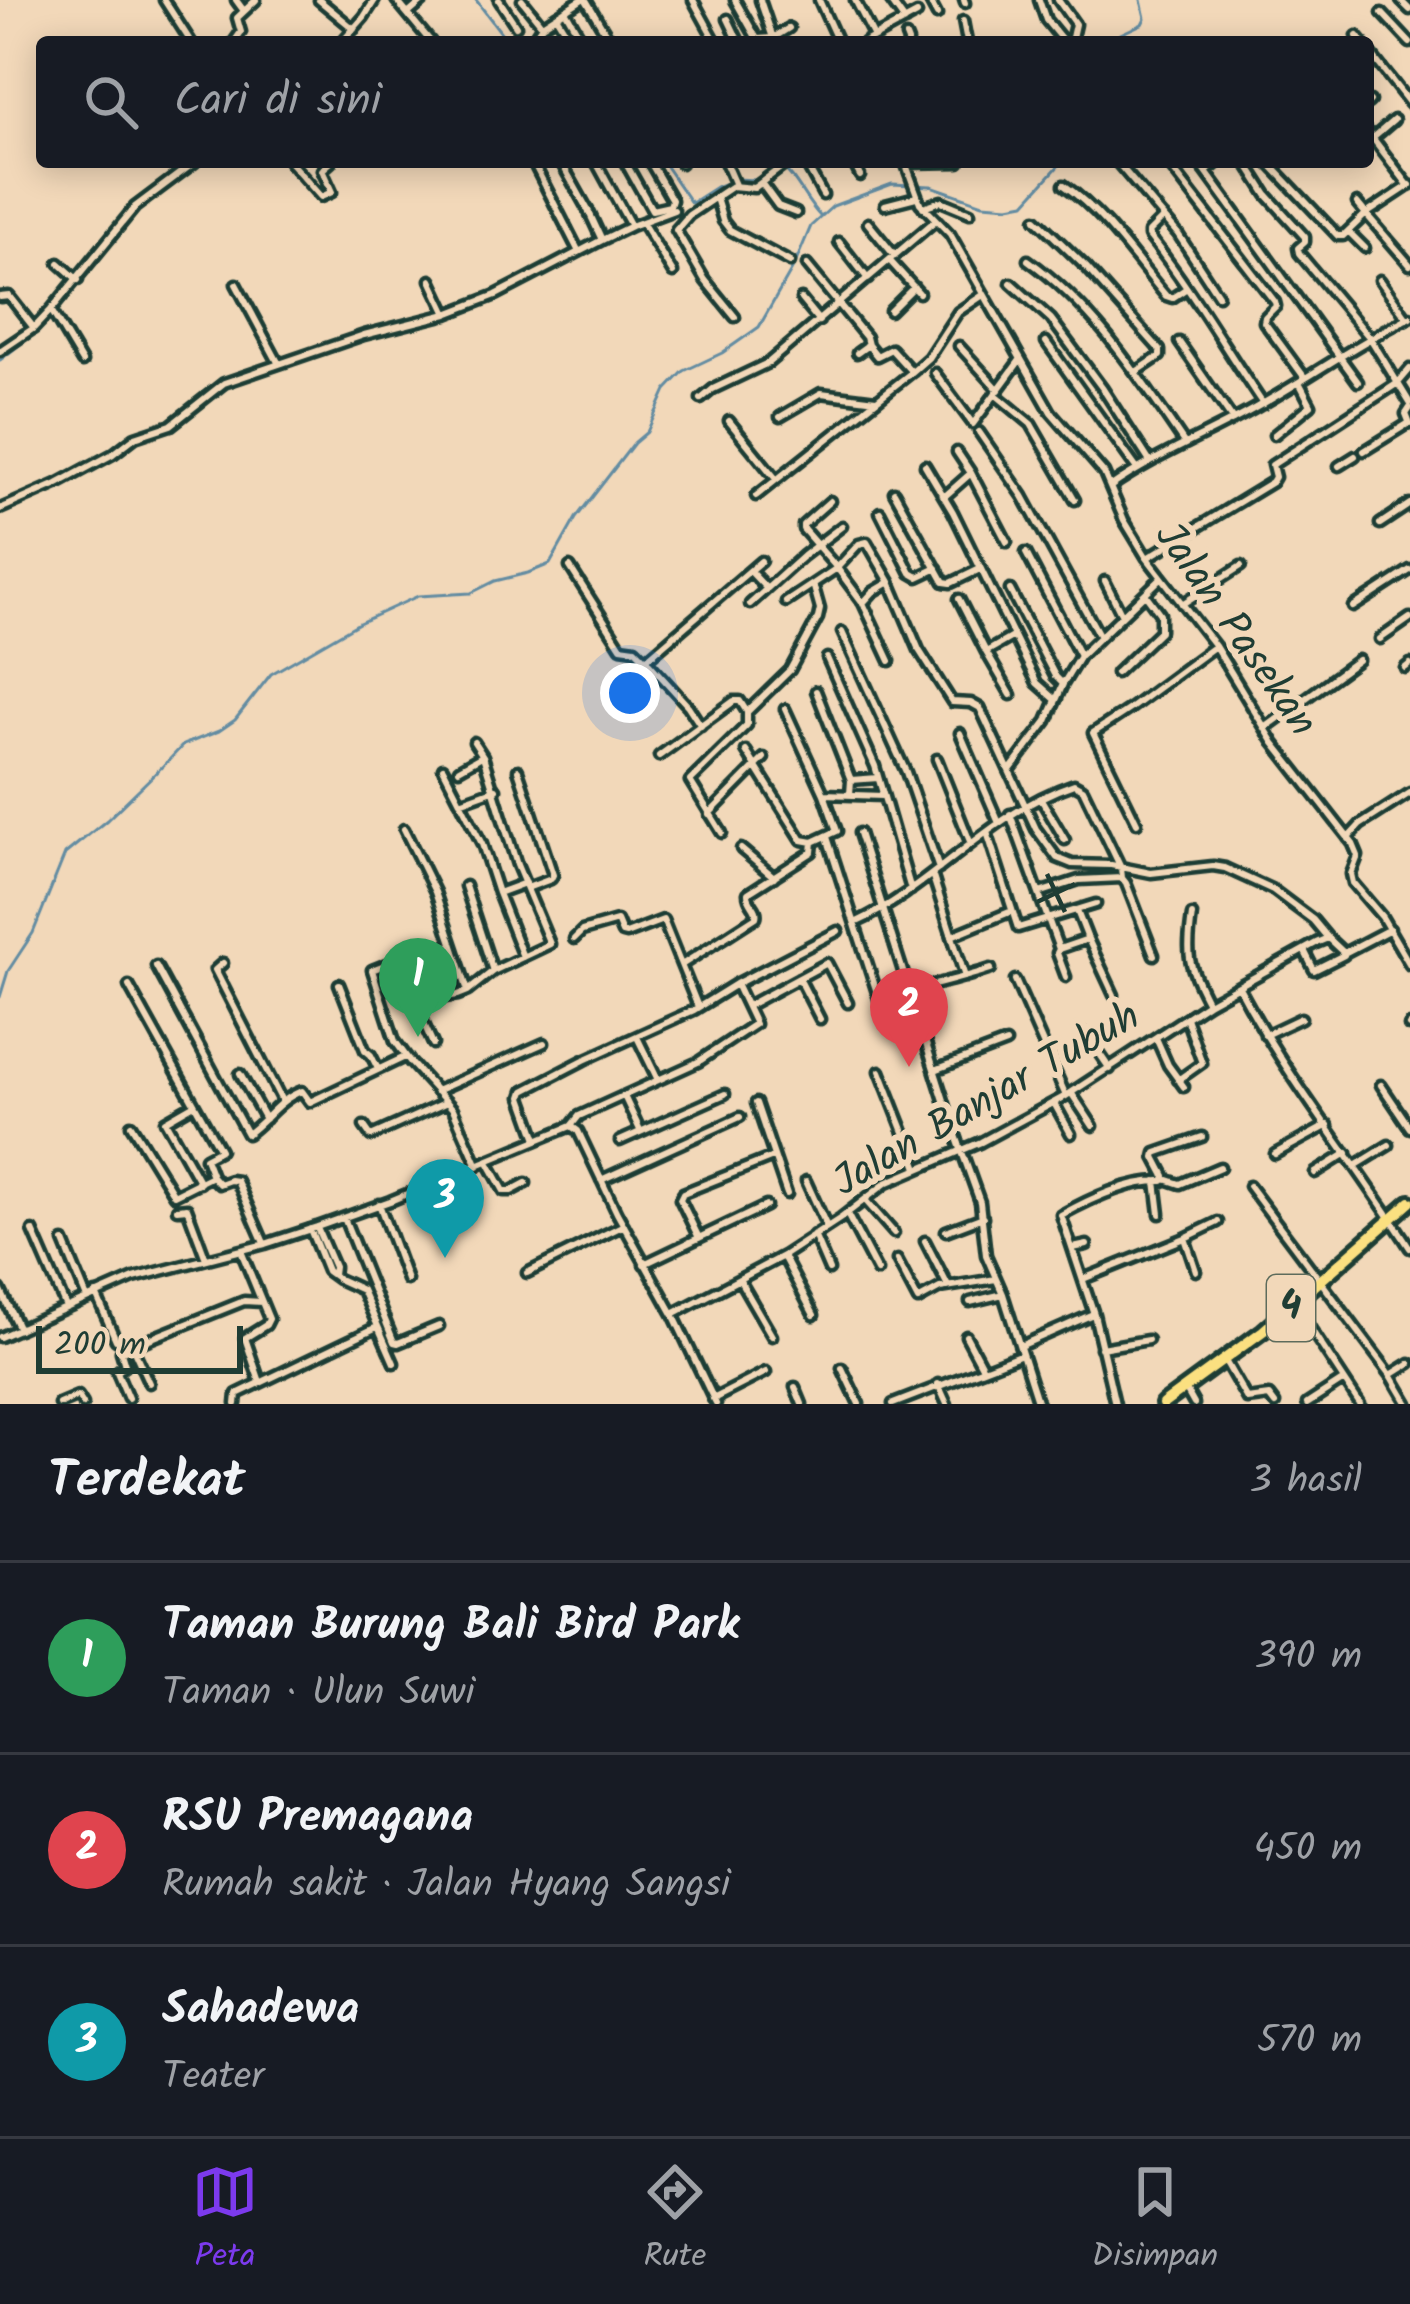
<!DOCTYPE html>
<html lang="id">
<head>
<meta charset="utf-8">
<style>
  :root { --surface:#171b24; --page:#20242c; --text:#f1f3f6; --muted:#9ea1a6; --line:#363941; --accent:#7c3aed }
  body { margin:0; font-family:Kalam,sans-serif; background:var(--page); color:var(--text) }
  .scale { position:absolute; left:36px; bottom:30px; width:207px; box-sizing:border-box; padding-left:12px; border:6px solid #1f3d34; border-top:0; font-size:33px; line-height:42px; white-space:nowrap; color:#1f3d34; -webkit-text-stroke:9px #f2d8b9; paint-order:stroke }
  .you { position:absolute; left:630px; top:693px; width:42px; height:42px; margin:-30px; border:9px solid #fff; border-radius:50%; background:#1a73e8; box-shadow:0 0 0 18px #1a73e833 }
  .badge { display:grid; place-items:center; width:78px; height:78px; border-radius:50%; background:var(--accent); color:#fff; font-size:39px; font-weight:700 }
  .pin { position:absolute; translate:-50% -99px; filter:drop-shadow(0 3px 6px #0008) }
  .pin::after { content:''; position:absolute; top:63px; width:42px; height:36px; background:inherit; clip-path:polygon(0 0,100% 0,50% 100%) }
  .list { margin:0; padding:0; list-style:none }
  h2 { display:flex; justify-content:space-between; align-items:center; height:156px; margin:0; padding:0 48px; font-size:51px }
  h2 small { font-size:39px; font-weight:400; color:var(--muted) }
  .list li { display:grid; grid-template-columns:78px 1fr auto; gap:36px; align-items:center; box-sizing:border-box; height:192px; padding:0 48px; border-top:3px solid var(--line) }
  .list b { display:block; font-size:45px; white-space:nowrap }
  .list p { margin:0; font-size:39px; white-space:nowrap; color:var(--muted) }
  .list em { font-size:39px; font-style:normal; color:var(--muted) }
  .icon { flex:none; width:66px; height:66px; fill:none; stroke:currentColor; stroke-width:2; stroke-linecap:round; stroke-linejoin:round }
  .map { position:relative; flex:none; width:1410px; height:1404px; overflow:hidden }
  .search { position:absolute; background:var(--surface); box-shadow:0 6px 30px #0003; left:36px; right:36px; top:36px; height:132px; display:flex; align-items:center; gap:30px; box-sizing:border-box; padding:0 42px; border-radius:12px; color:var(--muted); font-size:45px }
  .sheet { height:732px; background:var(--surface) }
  nav { display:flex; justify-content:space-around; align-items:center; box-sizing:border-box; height:168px; border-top:3px solid var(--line); background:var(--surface); font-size:33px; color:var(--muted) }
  nav a { display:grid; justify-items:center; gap:6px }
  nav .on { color:var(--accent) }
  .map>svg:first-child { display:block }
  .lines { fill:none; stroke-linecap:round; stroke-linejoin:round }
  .stream { stroke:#638ca2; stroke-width:3 }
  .minor-casing { stroke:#1f3d34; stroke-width:15 }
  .highway-casing { stroke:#1f3d34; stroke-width:20 }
  .minor { stroke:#f2d8b9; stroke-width:6 }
  .highway { stroke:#fbe080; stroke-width:10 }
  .ticks { fill:none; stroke:#1f3d34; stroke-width:4.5 }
  .labels { text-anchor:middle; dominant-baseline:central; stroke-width:12; stroke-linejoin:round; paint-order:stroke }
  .shield { fill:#f2d8b9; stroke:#5e6c5c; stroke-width:3 }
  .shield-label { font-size:39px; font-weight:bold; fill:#1f3d34 }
  .street-label { font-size:42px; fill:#1f3d34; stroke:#f2d8b9 }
</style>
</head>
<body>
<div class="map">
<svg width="1410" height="1404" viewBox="0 0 1410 1404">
  <rect width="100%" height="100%" fill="#f2d8b9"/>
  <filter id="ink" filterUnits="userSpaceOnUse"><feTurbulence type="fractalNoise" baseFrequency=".00833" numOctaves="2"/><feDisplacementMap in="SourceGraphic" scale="24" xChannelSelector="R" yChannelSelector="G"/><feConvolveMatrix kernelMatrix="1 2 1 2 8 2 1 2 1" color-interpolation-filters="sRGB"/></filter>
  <g filter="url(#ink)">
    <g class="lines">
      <path class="stream" d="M476 0 508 42
        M354 23 370 0
        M1103 42 1142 24 1145 18 1141 0
        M663 162 691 203 716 187 737 179 755 180 778 163C797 178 804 199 820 216
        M176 179 202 162
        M0 360 40 329 142 207 164 189
        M0 997 8 971 33 933 65 854 107 820 170 759 183 745 219 731 235 720 271 674 359 623 418 596 471 593 495 581 528 573 550 564 576 518 634 443 647 432 666 390 684 371 722 353 759 327 795 264 811 226 833 206 892 184 931 186 983 204 1009 206 1025 203 1062 162"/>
      <g class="minor-casing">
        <path id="minor" d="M164 0 191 42
          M236 0 244 11
          M319 0 354 29
          M396 0 431 42
          M499 0 516 26
          M522 0 542 25
          M586 0 611 42
          M693 0 716 42
          M735 0 757 39 773 38 775 42
          M760 0 773 38 789 28
          M819 0 838 42
          M855 0 874 37
          M890 0 905 21
          M929 0 937 15
          M964 0 965 3
          M1039 0 1046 20 1064 42
          M1058 0 1075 24 1071 42
          M1401 1 1410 10
          M565 10 583 42
          M409 13 424 0
          M1382 13 1410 43
          M556 16 572 42
          M728 19 739 42
          M963 21 967 42
          M1357 36 1362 42
          M906 37 908 42
          M234 42 241 32 237 18 256 0
          M342 42 364 17 375 0
          M531 42 542 25 581 0
          M865 42 917 14
          M1368 50 1410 104
          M1368 103 1370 101
          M1368 132 1409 186
          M1373 138 1394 120
          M290 162 321 197 332 192 322 170 331 162
          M533 162 579 252
          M561 162 589 212 602 240 631 226
          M596 162 631 226 674 210
          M625 162 652 210 670 206 672 200 650 162
          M681 162V163
          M725 162 735 185
          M805 162 823 195
          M853 162 860 176
          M905 162 920 203 950 234 1051 412 1104 473 1124 520 1147 558 1215 646 1274 743 1353 844 1358 856 1351 874 1353 883 1382 917 1410 965
          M1117 162 1178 234 1218 295
          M1167 162 1275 302 1276 306 1265 317 1264 322 1305 378
          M1198 162 1206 172
          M1218 162 1206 172 1358 382
          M1246 162 1267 195 1305 237V242L1298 248 1299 253 1370 338 1410 403
          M1268 162 1338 236H1343L1366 214 1410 265
          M906 163 959 162
          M762 184 778 206 796 213
          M1064 185C1105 214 1134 258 1166 296L1172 298 1187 288
          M716 198 723 221 730 230 790 262
          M1357 203 1366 214 1410 185
          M885 205 916 197
          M923 207 941 201 970 213
          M1164 217 1149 232V236C1191 289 1225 348 1263 404
          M1036 219 1087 268 1160 350V356L1136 372
          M642 222 673 273
          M868 223 895 256
          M1348 231 1365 248
          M839 242 868 279
          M1028 260C1095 308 1139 377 1185 444
          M890 261 919 293
          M59 263 78 280
          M807 265 866 337 868 345
          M431 280 447 314
          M1380 280 1407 318
          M1011 283 1051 319 1103 389 1150 462
          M236 284 279 364
          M0 297 9 296 34 328
          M801 299 819 321
          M51 310 82 362
          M890 311 914 287
          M735 317 705 280 676 230 689 215 732 186 754 188 788 162
          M1046 342 1137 469
          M1179 342 1233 420
          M959 346 999 390
          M0 351 34 328 51 310 135 207 195 162
          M857 353 868 345 877 356 891 349 912 372
          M935 373 973 424 1020 360
          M995 394 1031 424 1075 500
          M701 399 713 389 768 363 936 220
          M1410 408 1406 414 1410 424
          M780 417 821 393 876 400
          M729 421 776 479
          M979 432 1023 496 1099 635
          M1274 435 1311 405 1299 382
          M1364 451 1409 423
          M957 452 971 473
          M925 465 953 512 1037 683 1055 699
          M1339 466 1355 456
          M1110 487C1156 455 1208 435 1257 407 1309 378 1357 343 1410 317
          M894 492 944 582 951 583 980 569
          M756 496 912 372 928 358 958 312 983 295
          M945 496 971 473 1007 542
          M830 501 803 525V529L837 568 859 544 867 542 890 582
          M0 509 57 484 113 454 135 437 171 425 224 383 364 335 447 314 496 295 602 240
          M880 512 911 573 918 577 937 568
          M1380 524 1410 504
          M1026 553 1080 656
          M1147 558 1272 482 1275 477 1272 465 1398 383 1410 369
          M570 567 621 647 635 649 646 660
          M750 571 766 588
          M1105 581 1122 615
          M1010 590 1055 676 1063 684
          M959 599 986 652
          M786 602 837 568 863 603 873 592 890 582 919 650 952 702 971 703 980 708 1036 829 1057 858 1072 864 1111 865 1151 873 1213 866 1225 868 1273 890 1313 920 1328 938
          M863 603 890 661
          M750 604 803 556 842 526
          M1182 604 1241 566
          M1353 607 1410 570
          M842 632 906 772 939 869
          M1380 639 1410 618
          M827 658 875 766 911 890
          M1405 668 1410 664
          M1116 673 1160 631V614L1146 595
          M816 691 851 780 850 794
          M1011 695 986 652 1012 637
          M748 711 790 670 818 618 820 609 813 584
          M701 726 688 706 646 660 761 561
          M1265 728 1358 660
          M960 733 999 823
          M746 751 802 840 813 842
          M659 756 734 701H740L747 712V725L690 781 722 833
          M937 759 971 844
          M443 768 482 844 498 893 525 883
          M459 769 482 756
          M518 770 553 875 551 879 527 888
          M1010 770 1047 721 1063 684 1080 656 1161 578
          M851 780 878 778
          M824 794 883 796
          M1041 799 1065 840
          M460 802 496 789
          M709 814 764 758
          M1010 814 1059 949 1088 939 1114 995
          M1137 823 1093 733 1131 708 1215 646
          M404 829 435 892 468 991
          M987 832 1018 928 1096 904
          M859 833 948 1113 980 1202 986 1255 1003 1294 1038 1404
          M827 837 880 1002C916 988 954 981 991 969
          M1348 838 1360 825 1410 793
          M741 849 774 877
          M932 874 965 977
          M465 886 493 971
          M498 893 523 957
          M1039 893 1079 880 1122 878
          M1077 911 1088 939
          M1192 915C1186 957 1188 964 1208 1003
          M855 923C935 886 988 813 1074 784L1083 789 1121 868 1122 878 1126 883 1154 955
          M954 935 1012 911
          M574 939 582 931 617 921 622 933 626 934 663 920 698 1007
          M1059 949 1057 953 1066 977
          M1304 950 1314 970 1344 955
          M223 963 215 970 282 1101
          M683 964 756 917C759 908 747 903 748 893L812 852 813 842 837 831 824 794 785 709
          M156 966 247 1134C266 1121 279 1099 302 1091L310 1102 405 1057
          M799 978 820 1019
          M1015 980 1066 1096
          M339 984 365 1050 371 1055 378 1069
          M129 986 220 1150 205 1158 212 1176
          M1239 987C1287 1079 1354 1160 1410 1248
          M432 999 415 953 372 970 395 1041 411 1063 453 1109 478 1166
          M749 1005 827 963 848 1003
          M1409 1026 1410 1025
          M1086 1034 1110 1069
          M1265 1035 1301 1018
          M637 1037 658 1080
          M1156 1038 1168 1065 1184 1087
          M433 1044 416 1006 432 999 458 995 468 991 493 971 550 944 517 865 483 756 474 742
          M935 1070 1006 1043
          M880 1071 918 1168
          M240 1074 265 1119
          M1178 1080 1202 1063 1186 1018
          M1381 1085 1410 1128
          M436 1091 544 1043
          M1072 1094 1093 1126
          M624 1096 640 1130
          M756 1103 787 1194
          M1054 1103 1071 1134
          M191 1106 165 1121 200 1183
          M131 1125 174 1195 212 1176
          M364 1126 371 1136 447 1102
          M571 1126 579 1116 698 1062 755 1024 736 984
          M537 1139 522 1097 524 1091 584 1060 694 1010 736 984 838 931
          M620 1141 725 1094
          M1275 1154 1328 1125
          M488 1162 504 1191H511L526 1183
          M1355 1166 1389 1145
          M1315 1173 1347 1153
          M212 1176 219 1184 230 1180 237 1181 264 1243
          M1165 1179 1180 1184 1220 1167
          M601 1180 740 1117
          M806 1181 827 1227
          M1156 1181 1160 1214
          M1249 1186 1391 1375 1408 1404
          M865 1200 894 1233
          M379 1204 407 1280
          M177 1209 187 1208 206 1259
          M847 1214 877 1271
          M344 1218 394 1342 398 1343 439 1326
          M317 1228 334 1267 333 1275
          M310 1229 327 1271 338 1279 362 1290 394 1363
          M33 1231 66 1307
          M946 1231 983 1217
          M814 1235 829 1270
          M699 1238 680 1199 683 1193 773 1157
          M1185 1238 1196 1271
          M925 1241 948 1286
          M64 1242 87 1298
          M1073 1248 1087 1245
          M241 1251 269 1319 266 1325 245 1338 260 1382
          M783 1256 814 1315
          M897 1260 918 1300 940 1288 996 1279
          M644 1264 766 1206
          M527 1273 624 1225
          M739 1279 772 1336
          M1083 1279 1185 1238 1218 1222
          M0 1289 19 1329
          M96 1294 116 1340
          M970 1302 1003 1294
          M1295 1305 1360 1404
          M673 1314 783 1256 841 1218 886 1183 981 1142 1066 1096 1208 1003 1316 943 1328 938 1344 953 1390 929
          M966 1336 983 1368
          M0 1337 134 1278 265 1244 317 1227 390 1201 571 1126 578 1131 617 1213 673 1314 716 1404
          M1020 1346 1093 1314
          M1101 1348 1148 1340
          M1224 1359 1247 1399 1269 1396 1275 1404
          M842 1368 859 1404
          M1391 1375 1410 1363
          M149 1383 132 1346 244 1301 262 1302
          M938 1384 947 1404
          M795 1387 802 1404
          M1185 1388 1194 1404
          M128 1398 117 1372 125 1365 121 1352 132 1346
          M713 1399 766 1372
          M59 1404 78 1396 83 1404
          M236 1404 237 1394 377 1327
          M893 1404 1022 1354
          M1115 1404 1094 1314 1061 1215C1090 1199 1129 1180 1163 1181L1165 1176 1155 1157 1156 1153 1202 1137
          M1307 1404 1344 1380"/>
      </g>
      <g class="highway-casing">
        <path id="highway" d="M1163 1404 1263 1331 1410 1202"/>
      </g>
      <use href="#minor" class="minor"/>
      <use href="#highway" class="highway"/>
    </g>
  </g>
  <path class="ticks" d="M1047 874 1065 912M1037 902 1075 884"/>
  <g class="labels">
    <rect class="shield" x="1267" y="1275" width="48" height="66" rx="9"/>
    <g class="shield-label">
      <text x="1291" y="1308">4</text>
    </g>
    <g class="street-label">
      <text transform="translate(1235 630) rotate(55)">Jalan Pasekan</text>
      <text transform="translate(987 1100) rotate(-30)">Jalan Banjar Tubuh</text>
    </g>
  </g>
</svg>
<div class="scale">200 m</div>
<div class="you"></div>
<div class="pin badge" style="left:418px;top:1037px;background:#2e9e5b">1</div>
<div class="pin badge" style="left:909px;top:1067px;background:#e0444e">2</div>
<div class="pin badge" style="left:445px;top:1258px;background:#0f9aa8">3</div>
<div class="search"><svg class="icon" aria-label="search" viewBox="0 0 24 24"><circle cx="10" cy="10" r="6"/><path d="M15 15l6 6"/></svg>Cari di sini</div>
</div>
<section class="sheet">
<h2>Terdekat<small>3 hasil</small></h2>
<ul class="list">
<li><span class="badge" style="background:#2e9e5b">1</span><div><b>Taman Burung Bali Bird Park</b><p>Taman · Ulun Suwi</p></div><em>390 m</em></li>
<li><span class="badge" style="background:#e0444e">2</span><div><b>RSU Premagana</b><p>Rumah sakit · Jalan Hyang Sangsi</p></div><em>450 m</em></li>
<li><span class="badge" style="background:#0f9aa8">3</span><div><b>Sahadewa</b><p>Teater</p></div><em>570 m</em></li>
</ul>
</section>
<nav>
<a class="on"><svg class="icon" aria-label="map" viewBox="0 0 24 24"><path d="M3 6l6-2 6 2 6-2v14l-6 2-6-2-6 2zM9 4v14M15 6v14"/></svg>Peta</a>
<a><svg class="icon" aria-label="directions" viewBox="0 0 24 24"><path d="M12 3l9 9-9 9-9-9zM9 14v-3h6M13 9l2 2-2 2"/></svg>Rute</a>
<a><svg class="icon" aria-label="saved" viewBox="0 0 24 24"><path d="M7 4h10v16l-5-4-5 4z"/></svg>Disimpan</a>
</nav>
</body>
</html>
